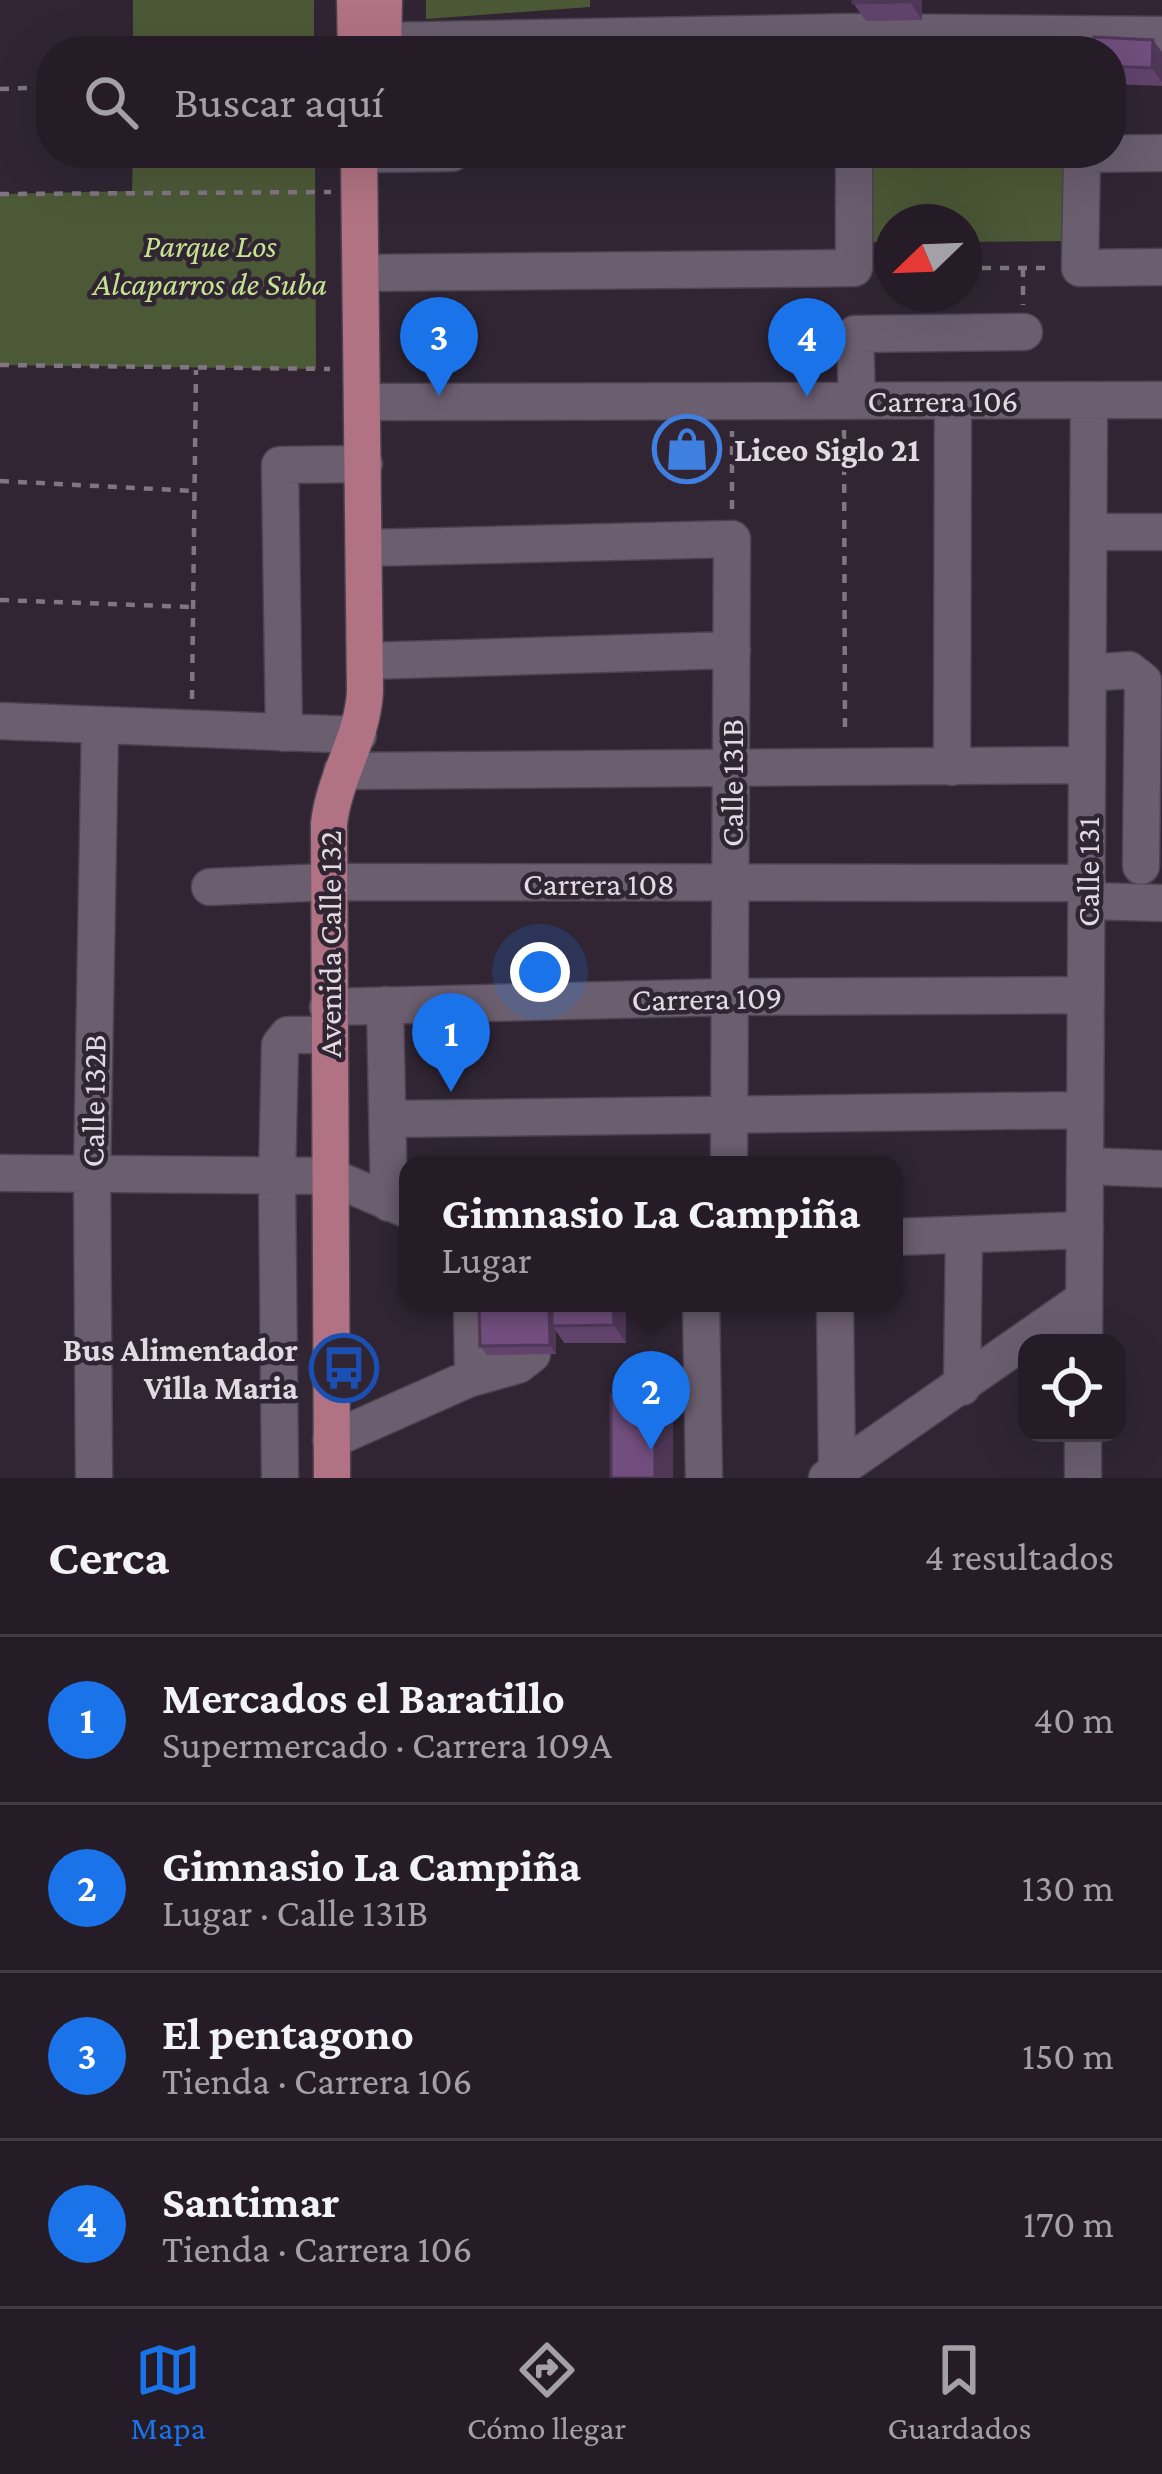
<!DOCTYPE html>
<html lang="es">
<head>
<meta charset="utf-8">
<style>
  :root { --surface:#251c27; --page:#2d252f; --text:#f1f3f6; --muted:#a3a1a7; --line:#423a44; --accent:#1a73e8 }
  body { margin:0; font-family:"Crimson Pro",serif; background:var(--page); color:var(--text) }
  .controls { position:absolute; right:36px; bottom:36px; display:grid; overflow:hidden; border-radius:24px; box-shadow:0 12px 48px #0002 }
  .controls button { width:108px; height:108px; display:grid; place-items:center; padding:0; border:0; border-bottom:3px solid var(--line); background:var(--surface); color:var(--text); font:60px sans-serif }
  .compass { position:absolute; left:874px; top:204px; width:108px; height:108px; border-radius:50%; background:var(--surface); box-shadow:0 12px 48px #0002; rotate:247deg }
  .you { position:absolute; left:540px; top:972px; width:42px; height:42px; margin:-30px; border:9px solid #fff; border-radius:50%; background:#1a73e8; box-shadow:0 0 0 18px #1a73e833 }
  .badge { display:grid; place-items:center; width:78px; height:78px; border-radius:50%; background:var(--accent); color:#fff; font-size:39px; font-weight:700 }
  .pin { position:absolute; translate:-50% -99px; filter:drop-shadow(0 3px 6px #0008) }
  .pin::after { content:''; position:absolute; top:63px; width:42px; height:36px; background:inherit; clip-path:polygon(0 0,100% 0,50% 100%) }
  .popup { position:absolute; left:399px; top:1156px; width:504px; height:156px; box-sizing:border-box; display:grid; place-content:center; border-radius:24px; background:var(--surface); filter:drop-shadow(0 3px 9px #0005); font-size:39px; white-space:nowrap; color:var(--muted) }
  .popup b { font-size:45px; color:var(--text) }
  .popup::after { content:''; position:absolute; left:50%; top:100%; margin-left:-24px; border:24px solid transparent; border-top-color:var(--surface) }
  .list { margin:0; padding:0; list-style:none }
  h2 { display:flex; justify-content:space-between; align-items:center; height:156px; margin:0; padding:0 48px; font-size:51px }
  h2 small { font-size:39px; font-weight:400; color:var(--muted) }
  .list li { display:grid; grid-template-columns:78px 1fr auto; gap:36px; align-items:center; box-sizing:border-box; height:168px; padding:0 48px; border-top:3px solid var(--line) }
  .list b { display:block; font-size:45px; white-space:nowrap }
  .list p { margin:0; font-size:39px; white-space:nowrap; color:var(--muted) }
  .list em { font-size:39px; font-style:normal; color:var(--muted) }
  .icon { flex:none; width:66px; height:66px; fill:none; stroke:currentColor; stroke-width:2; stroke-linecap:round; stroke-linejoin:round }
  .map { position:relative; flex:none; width:1162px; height:1478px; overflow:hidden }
  .search { position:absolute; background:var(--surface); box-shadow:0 12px 48px #0002; left:36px; right:36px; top:36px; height:132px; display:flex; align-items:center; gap:30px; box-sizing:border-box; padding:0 42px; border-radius:48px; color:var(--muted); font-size:45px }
  .sheet { height:828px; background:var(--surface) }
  nav { display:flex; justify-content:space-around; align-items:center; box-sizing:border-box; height:168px; border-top:3px solid var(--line); background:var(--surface); font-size:33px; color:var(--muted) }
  nav a { display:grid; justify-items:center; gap:6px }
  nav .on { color:var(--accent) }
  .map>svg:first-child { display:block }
  .green { fill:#4c5937 }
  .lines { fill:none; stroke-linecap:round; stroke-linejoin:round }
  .minor-casing { stroke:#4c4350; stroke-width:39 }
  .major-casing { stroke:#4c4350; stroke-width:39 }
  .path { stroke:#7f7682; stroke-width:4.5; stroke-dasharray:9 9; stroke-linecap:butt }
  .minor { stroke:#6b5e6f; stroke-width:36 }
  .major { stroke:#b17383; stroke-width:36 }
  .wall { fill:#61436c }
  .shaded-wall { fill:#4f3758 }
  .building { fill:#714e7d; stroke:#4f3758; stroke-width:3 }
  .labels { text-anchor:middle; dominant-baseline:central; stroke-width:9; stroke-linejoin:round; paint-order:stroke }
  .park-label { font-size:33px; font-style:italic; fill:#c5e48f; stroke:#312534 }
  .street-label { font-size:33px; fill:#e1dae3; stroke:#312534 }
  .poi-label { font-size:33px; font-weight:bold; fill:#e1dae3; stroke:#312534; text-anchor:start }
</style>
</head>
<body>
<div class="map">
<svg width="1162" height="1478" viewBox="0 0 1162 1478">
  <rect width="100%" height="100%" fill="#312534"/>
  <path class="green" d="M133 0H314V51H133Z
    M426 0H590V7L426 19Z
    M133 153H315L316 369 0 365V194L132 191Z
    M862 153H1072L1073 241 964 242V222H892V242H863Z"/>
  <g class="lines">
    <g class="minor-casing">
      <path id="minor" d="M384 41 853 32 1162 35
        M1082 153 1080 268 1162 267
        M374 154 452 153
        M1082 154 1162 153
        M363 273 854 268V153
        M857 400 855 334 1024 332
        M363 402 1162 400
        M1089 532H1162
        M364 548 732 539 729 1165
        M365 661 732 650
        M1088 673 1129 670 1143 681 1141 866
        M0 721 358 735
        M284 733 280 465 364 464
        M952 767 953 401
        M342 771 1087 765
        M210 887 328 882 1087 883
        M1087 901 1162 903
        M385 1005 389 1203
        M328 1007 730 997 1086 995
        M387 1119 1085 1110
        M1085 1166 1162 1169
        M0 1173 329 1176 408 1210
        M894 1237 1085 1230
        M701 1303 704 1478
        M835 1303 837 1471
        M1084 1343 1089 401
        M468 1379 518 1365 532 1354
        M962 1387 964 1236
        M331 1440 468 1379 473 1373 472 1303
        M94 1478 92 1175 100 725
        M280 1478 277 1177 280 1045 288 1035H328
        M827 1478 1084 1299
        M1083 1478V1433"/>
    </g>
    <g class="major-casing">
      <path id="major" d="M355 0 356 51
        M383 51 384 0
        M332 1478 329 824C334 777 363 738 365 691L359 153"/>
    </g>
    <path class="path" d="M0 89 51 87
      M0 194 331 192
      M964 268H1050
      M1023 268V305
      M0 365 330 369
      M844 430 845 736
      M0 481 194 491
      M732 509V431
      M0 600 192 607
      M192 699 196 370"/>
    <use href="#minor" class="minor"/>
    <use href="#major" class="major"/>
  </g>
  <path class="wall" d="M922 0V20L866 21 853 3Z
    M1111 51 1162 52V86L1111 84Z
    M479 1303H622L626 1308V1343H564L556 1331V1354L487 1355 480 1346Z"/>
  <path class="shaded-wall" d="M910 0H922V20L910 2Z
    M1153 40 1162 52V82L1152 68Z
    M549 1303H555L552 1326 556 1331V1354L550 1345Z
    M613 1303H622L626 1308V1343L614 1325Z
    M655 1395 673 1422V1478H655Z"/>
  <path class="building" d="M853 0H910V2L853 3Z
    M1094 37 1153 40 1152 68 1111 66V51H1094Z
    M479 1303H549L550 1345 480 1346Z
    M552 1303H613L614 1325 552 1326Z
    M611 1395H655V1478H611Z"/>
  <defs>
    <g id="shop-ring" transform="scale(3.45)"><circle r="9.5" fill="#312534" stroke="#3f7fe0" stroke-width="1.5"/><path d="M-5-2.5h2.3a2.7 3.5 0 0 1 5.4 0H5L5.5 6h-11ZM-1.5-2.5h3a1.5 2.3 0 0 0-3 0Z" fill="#3f7fe0"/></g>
    <g id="bus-ring" transform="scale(3.45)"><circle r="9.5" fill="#312534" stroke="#1a4fb4" stroke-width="1.5"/><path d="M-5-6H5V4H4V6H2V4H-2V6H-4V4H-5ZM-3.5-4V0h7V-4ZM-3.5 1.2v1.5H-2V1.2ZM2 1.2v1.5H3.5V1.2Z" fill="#1a4fb4"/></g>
  </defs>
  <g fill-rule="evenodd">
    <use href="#shop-ring" x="687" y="449"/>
    <use href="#bus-ring" x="344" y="1368"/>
  </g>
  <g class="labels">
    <g class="park-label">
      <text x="210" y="245">Parque Los<tspan x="210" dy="38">Alcaparros de Suba</tspan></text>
    </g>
    <g class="street-label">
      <text x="943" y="400">Carrera 106</text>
      <text transform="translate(731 783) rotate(-90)">Calle 131B</text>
      <text transform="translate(1087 872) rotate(-90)">Calle 131</text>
      <text x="599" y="883">Carrera 108</text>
      <text transform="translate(329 944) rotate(-90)">Avenida Calle 132</text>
      <text transform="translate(707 998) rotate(-1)">Carrera 109</text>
      <text transform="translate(93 1101) rotate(-89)">Calle 132B</text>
    </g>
    <g class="poi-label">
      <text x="734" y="449">Liceo Siglo 21</text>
      <text x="298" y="1349" text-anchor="end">Bus Alimentador<tspan x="298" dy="38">Villa Maria</tspan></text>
    </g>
  </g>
</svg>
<div class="controls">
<button><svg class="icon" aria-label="locate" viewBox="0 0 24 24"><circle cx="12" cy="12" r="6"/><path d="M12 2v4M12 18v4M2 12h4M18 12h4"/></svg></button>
</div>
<svg class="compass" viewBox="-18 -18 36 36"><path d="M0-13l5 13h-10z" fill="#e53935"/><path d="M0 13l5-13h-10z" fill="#a3a1a7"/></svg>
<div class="you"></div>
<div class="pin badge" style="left:451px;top:1092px">1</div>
<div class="pin badge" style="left:651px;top:1450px">2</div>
<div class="popup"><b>Gimnasio La Campiña</b>Lugar</div>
<div class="pin badge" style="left:439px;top:396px">3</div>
<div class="pin badge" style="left:807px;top:397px">4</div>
<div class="search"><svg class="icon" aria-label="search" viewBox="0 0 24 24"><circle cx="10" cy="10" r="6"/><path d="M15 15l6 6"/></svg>Buscar aquí</div>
</div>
<section class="sheet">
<h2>Cerca<small>4 resultados</small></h2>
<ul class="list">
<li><span class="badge">1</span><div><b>Mercados el Baratillo</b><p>Supermercado · Carrera 109A</p></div><em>40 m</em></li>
<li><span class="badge">2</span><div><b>Gimnasio La Campiña</b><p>Lugar · Calle 131B</p></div><em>130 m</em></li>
<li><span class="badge">3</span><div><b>El pentagono</b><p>Tienda · Carrera 106</p></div><em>150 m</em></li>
<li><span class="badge">4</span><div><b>Santimar</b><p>Tienda · Carrera 106</p></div><em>170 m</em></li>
</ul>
</section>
<nav>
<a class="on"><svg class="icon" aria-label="map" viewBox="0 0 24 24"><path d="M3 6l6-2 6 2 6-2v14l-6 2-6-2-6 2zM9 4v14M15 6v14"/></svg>Mapa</a>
<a><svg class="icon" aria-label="directions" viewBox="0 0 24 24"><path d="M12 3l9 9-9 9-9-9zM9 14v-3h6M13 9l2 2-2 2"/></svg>Cómo llegar</a>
<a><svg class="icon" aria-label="saved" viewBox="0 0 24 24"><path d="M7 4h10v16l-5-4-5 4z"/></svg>Guardados</a>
</nav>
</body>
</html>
